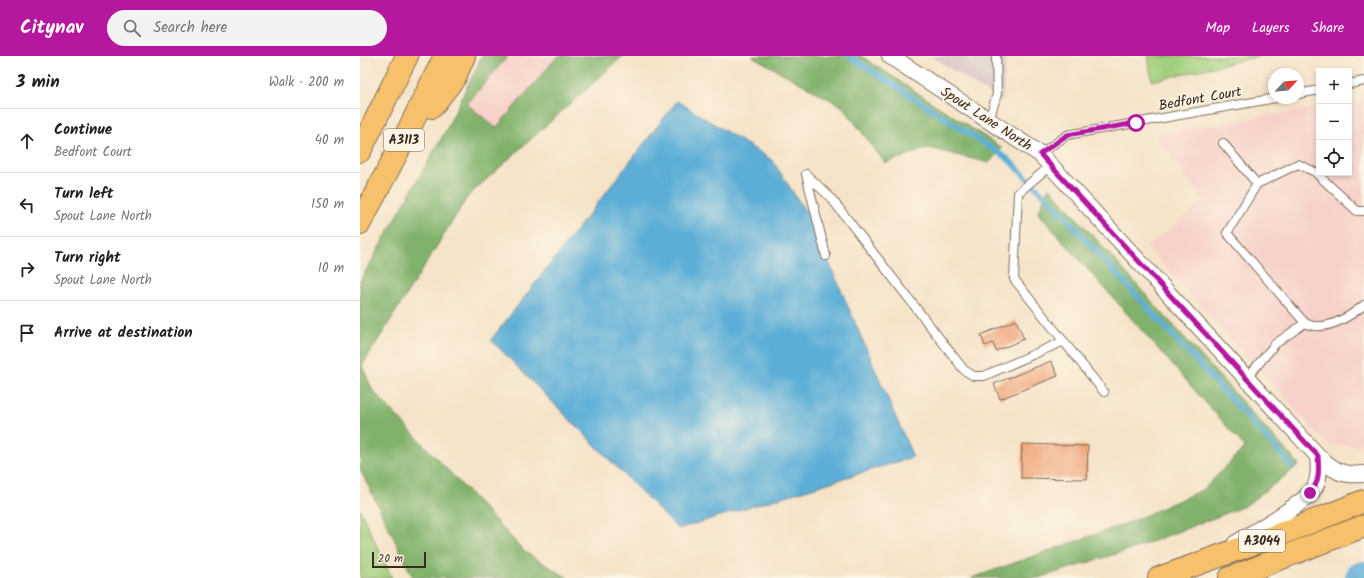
<!DOCTYPE html>
<html lang="en">
<head>
<meta charset="utf-8">
<style>
  :root { --surface:#fff; --page:#f2f2f2; --text:#202124; --muted:#757577; --line:#e0e0e0; --accent:#b5179e }
  body { margin:0; font-family:Kalam,sans-serif; background:var(--page); color:var(--text) }
  .controls { position:absolute; right:12px; top:12px; display:grid; overflow:hidden; border-radius:0px; box-shadow:0 2px 6px #0003 }
  .controls button { width:36px; height:36px; display:grid; place-items:center; padding:0; border:0; border-bottom:1px solid var(--line); background:var(--surface); color:var(--text); font:20px sans-serif }
  .compass { position:absolute; left:908px; top:12px; width:36px; height:36px; border-radius:50%; background:var(--surface); box-shadow:0 2px 6px #0003; rotate:64deg }
  .scale { position:absolute; left:12px; bottom:10px; width:54px; box-sizing:border-box; padding-left:4px; border:2px solid #3b2a1e; border-top:0; font-size:11px; line-height:14px; white-space:nowrap; color:#3b2a1e; -webkit-text-stroke:3px #fcf5e5; paint-order:stroke }
  .stop { position:absolute; width:12px; height:12px; margin:-9px; border:3px solid #b5179e; border-radius:50%; background:#fff }
  .stop.end { background:#b5179e; border-color:#fff; box-shadow:0 1px 4px #0008 }
  .list { margin:0; padding:0; list-style:none }
  h2 { display:flex; justify-content:space-between; align-items:center; height:52px; margin:0; padding:0 16px; font-size:17px }
  h2 small { font-size:13px; font-weight:400; color:var(--muted) }
  .list li { display:grid; grid-template-columns:26px 1fr auto; gap:12px; align-items:center; box-sizing:border-box; height:64px; padding:0 16px; border-top:1px solid var(--line) }
  .list b { display:block; font-size:15px; white-space:nowrap }
  .list p { margin:0; font-size:13px; white-space:nowrap; color:var(--muted) }
  .list em { font-size:13px; font-style:normal; color:var(--muted) }
  .icon { flex:none; width:22px; height:22px; fill:none; stroke:currentColor; stroke-width:2; stroke-linecap:round; stroke-linejoin:round }
  .map { position:relative; flex:none; width:1004px; height:522px; overflow:hidden }
  header { display:flex; align-items:center; gap:24px; box-sizing:border-box; height:56px; padding:0 20px; background:var(--accent); color:#fff }
  header strong { font-size:19px }
  nav { display:flex; gap:22px; margin-inline-start:auto; font-size:14px }
  .search { width:280px; height:36px; background:var(--page); display:flex; align-items:center; gap:10px; box-sizing:border-box; padding:0 14px; border-radius:22px; color:var(--muted); font-size:15px }
  main { display:flex }
  aside { flex:1; background:var(--surface) }
  .map>svg:first-child { display:block }
  .built { fill:#f7d1c9 }
  .industrial { fill:#d2bfc1 }
  .green { fill:#a2cf7d; stroke:#6e7c4e }
  .forest { fill:#81b26c; stroke:#5e6e45 }
  .water { fill:#5caed7; stroke:#4c6c7a }
  .lines { fill:none; stroke-linecap:round; stroke-linejoin:round }
  .stream { stroke:#5caed7; stroke-width:5.5 }
  .river { stroke:#5caed7; stroke-width:32 }
  .building { fill:#f0a579 }
  .lane-casing { stroke:#7c6b5a; stroke-width:10 }
  .street-casing { stroke:#7c6b5a; stroke-width:18 }
  .primary-casing { stroke:#7c6b5a; stroke-width:24 }
  .highway-casing { stroke:#7c6b5a; stroke-width:24 }
  .lane { stroke:#fff; stroke-width:8 }
  .street { stroke:#fff; stroke-width:16 }
  .primary { stroke:#f7c06b; stroke-width:22 }
  .highway { stroke:#f7c06b; stroke-width:22 }
  .route { stroke:#b5179e; stroke-width:5 }
  .labels { text-anchor:middle; dominant-baseline:central; stroke-width:3; stroke-linejoin:round; paint-order:stroke }
  .shield { fill:#fcf5e5; stroke:#75675a; stroke-width:1 }
  .shield-label { font-size:13px; font-weight:bold; fill:#3b2a1e }
  .street-label { font-size:14px; fill:#3b2a1e; stroke:#fcf5e5 }
</style>
</head>
<body>
<header>
<strong>Citynav</strong>
<div class="search"><svg class="icon" aria-label="search" viewBox="0 0 24 24"><circle cx="10" cy="10" r="6"/><path d="M15 15l6 6"/></svg>Search here</div>
<nav><a>Map</a><a>Layers</a><a>Share</a></nav>
</header>
<main>
<aside>
<h2>3 min<small>Walk · 200 m</small></h2>
<ul class="list">
<li><svg class="icon" aria-label="ahead" viewBox="0 0 24 24"><path d="M12 20V5M6 11l6-6 6 6"/></svg><div><b>Continue</b><p>Bedfont Court</p></div><em>40 m</em></li>
<li><svg class="icon" aria-label="left" viewBox="0 0 24 24"><path d="M17 20v-9H6M10 6l-5 5 5 5"/></svg><div><b>Turn left</b><p>Spout Lane North</p></div><em>150 m</em></li>
<li><svg class="icon" aria-label="right" viewBox="0 0 24 24"><path d="M7 20v-9h11M14 6l5 5-5 5"/></svg><div><b>Turn right</b><p>Spout Lane North</p></div><em>10 m</em></li>
<li><svg class="icon" aria-label="arrive" viewBox="0 0 24 24"><path d="M6 21V4h12l-3 4 3 4H6"/></svg><div><b>Arrive at destination</b></div></li>
</ul>
</aside>
<div class="map">
<svg width="1004" height="522" viewBox="0 0 1004 522">
  <rect width="100%" height="100%" fill="#fcf5e5"/>
  <filter id="ink" filterUnits="userSpaceOnUse"><feTurbulence type="fractalNoise" baseFrequency=".025" numOctaves="2"/><feDisplacementMap in="SourceGraphic" scale="8" xChannelSelector="R" yChannelSelector="G"/><feConvolveMatrix kernelMatrix="1 2 1 2 8 2 1 2 1" color-interpolation-filters="sRGB"/></filter>
  <filter id="wash" filterUnits="userSpaceOnUse"><feTurbulence type="fractalNoise" baseFrequency=".012" numOctaves="4" result="noise"/><feDisplacementMap in="SourceGraphic" scale="16" xChannelSelector="R" yChannelSelector="G"/><feGaussianBlur stdDeviation="0.9" result="paint"/><feColorMatrix in="noise" values="0 0 0 0 0 0 0 0 0 0 0 0 0 0 0 0 0 1.4 0 .05"/><feComposite in="paint" operator="in"/></filter>
  <g filter="url(#wash)">
    <rect width="100%" height="100%" fill="#f5e3c8"/>
    <path class="built" d="M148 0H198L136 72 107 48Z
      M1004 44V390L967 388 787 191 844 146 796 79 959 51V117H989V46Z"/>
    <path class="industrial" d="M571 0H646L642 46Z"/>
    <path class="green" d="M788 0H901L792 25Z
      M0 454 32 522H0Z"/>
    <path class="forest" d="M122 0H148L107 48 136 72 198 0H263L108 140 2 310 13 335 165 496 208 522H53L0 413V225L86 74Z
      M392 0H501L642 92 629 107 569 92 525 107 483 51Z
      M689 131 939 409 885 450 775 492 678 522H612L773 465 844 433 885 391 678 157Z"/>
    <path class="water" d="M317 45 412 104 450 162 553 401 318 473 131 284Z"/>
    <g class="lines">
      <path class="stream" d="M489 0 648 103 695 150 932 410"/>
      <path class="river" d="M1001 522 1004 521"/>
    </g>
    <g id="blocks">
      <path class="building" d="M656 264 664 283 636 295 633 287 625 290 621 279Z
        M691 305 698 320 640 343 634 328Z
        M662 388 728 390 727 423 661 422Z"/>
    </g>
  </g>
  <g filter="url(#ink)">
    <use href="#blocks" fill-opacity="0" stroke="#7c6b5a" stroke-width="1"/>
    <g class="lines">
      <g class="lane-casing">
        <path id="lane" d="M989 28 1004 25
          M938 38 959 34
          M629 64 637 38 636 0
          M863 87 897 128 867 177 945 267
          M680 98 707 79 916 42
          M690 110 658 137 654 223 744 336
          M897 128 938 108 955 116 997 155H1004
          M466 200 446 118 471 142 604 314 614 320H624L704 285
          M886 323 915 288 945 267C964 277 989 261 1004 249"/>
      </g>
      <g class="street-casing">
        <path id="street" d="M530 0 680 98 958 400C974 415 982 420 1004 418
          M875 488C892 477 947 447 955 431 960 420 959 411 958 400"/>
      </g>
      <g class="primary-casing">
        <path id="primary" d="M799 522 931 474 1004 445
          M870 522 1004 470"/>
      </g>
      <g class="highway-casing">
        <path id="highway" d="M72 51 95 21 104 0
          M0 95 47 0
          M0 167 38 95 85 0"/>
      </g>
      <use href="#lane" class="lane"/>
      <use href="#street" class="street"/>
      <use href="#primary" class="primary"/>
      <use href="#highway" class="highway"/>
    </g>
  </g>
  <g class="lines" filter="url(#ink)">
    <path class="route" d="M776 67 707 79 680 98 958 400C959 414 960 426 950 437"/>
  </g>
  <g class="labels">
    <g class="shield">
      <rect x="24" y="73" width="40" height="22" rx="3"/>
      <rect x="879" y="474" width="46" height="22" rx="3"/>
    </g>
    <g class="shield-label">
      <text x="44" y="84">A3113</text>
      <text x="902" y="485">A3044</text>
    </g>
    <g class="street-label">
      <text transform="translate(840 43) rotate(-10)">Bedfont Court</text>
      <text transform="translate(626 63) rotate(33)">Spout Lane North</text>
    </g>
  </g>
</svg>
<div class="controls">
<button>+</button>
<button>−</button>
<button><svg class="icon" aria-label="locate" viewBox="0 0 24 24"><circle cx="12" cy="12" r="6"/><path d="M12 2v4M12 18v4M2 12h4M18 12h4"/></svg></button>
</div>
<svg class="compass" viewBox="-18 -18 36 36"><path d="M0-13l5 13h-10z" fill="#e53935"/><path d="M0 13l5-13h-10z" fill="#757577"/></svg>
<div class="scale">20 m</div>
<div class="stop" style="left:776px;top:67px"></div>
<div class="stop end" style="left:950px;top:437px"></div>
</div>
</main>
</body>
</html>
